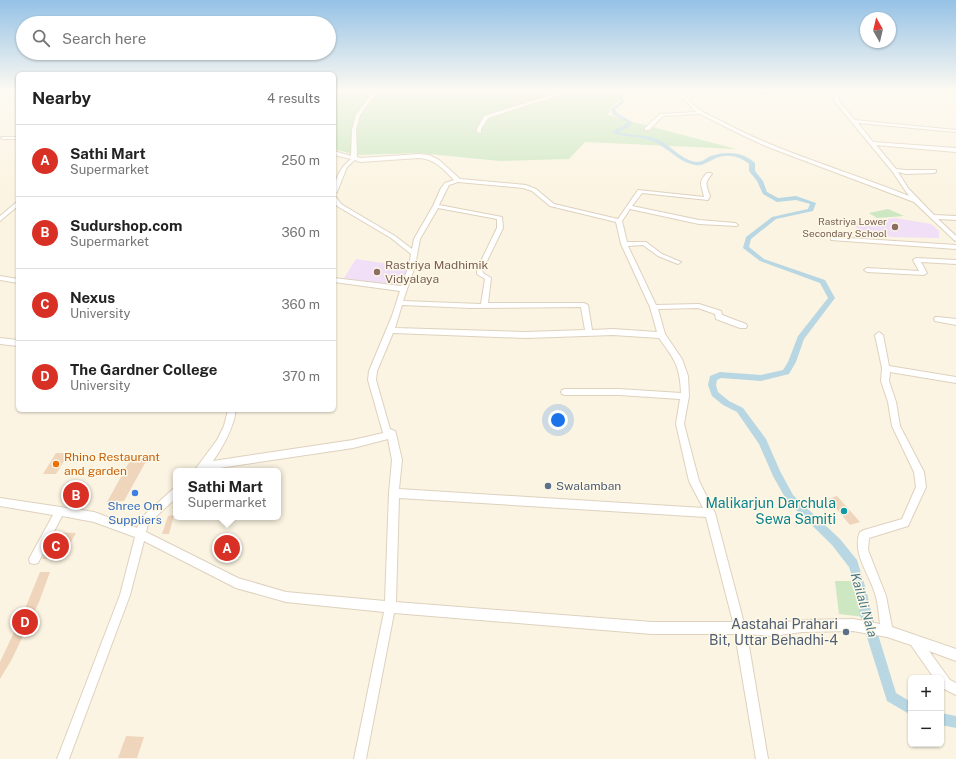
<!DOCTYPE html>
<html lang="en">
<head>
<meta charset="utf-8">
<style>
  :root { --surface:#fff; --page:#f2f2f2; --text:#222; --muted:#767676; --line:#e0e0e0; --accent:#d93025 }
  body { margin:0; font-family:"Public Sans",sans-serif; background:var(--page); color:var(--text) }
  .controls { position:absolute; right:12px; bottom:12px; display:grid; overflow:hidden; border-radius:6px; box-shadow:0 1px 3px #0004 }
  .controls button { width:36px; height:36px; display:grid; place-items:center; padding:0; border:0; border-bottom:1px solid var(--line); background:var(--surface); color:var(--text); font:20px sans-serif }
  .compass { position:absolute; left:860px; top:12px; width:36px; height:36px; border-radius:50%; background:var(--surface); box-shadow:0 1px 3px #0004; rotate:352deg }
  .you { position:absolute; left:558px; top:420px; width:14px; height:14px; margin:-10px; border:3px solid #fff; border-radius:50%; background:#1a73e8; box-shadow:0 0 0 6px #1a73e833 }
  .badge { display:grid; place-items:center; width:26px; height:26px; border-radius:50%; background:var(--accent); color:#fff; font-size:13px; font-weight:700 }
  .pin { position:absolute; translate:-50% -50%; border:2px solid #fff; box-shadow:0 1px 4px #0006 }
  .popup { position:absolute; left:173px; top:468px; width:108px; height:52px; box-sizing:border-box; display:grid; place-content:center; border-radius:6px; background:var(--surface); filter:drop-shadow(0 1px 3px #0005); font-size:13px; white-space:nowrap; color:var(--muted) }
  .popup b { font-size:15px; color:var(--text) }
  .popup::after { content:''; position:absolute; left:50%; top:100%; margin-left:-8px; border:8px solid transparent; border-top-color:var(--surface) }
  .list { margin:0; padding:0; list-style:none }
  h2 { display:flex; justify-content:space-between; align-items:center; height:52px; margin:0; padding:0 16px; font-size:17px }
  h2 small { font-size:13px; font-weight:400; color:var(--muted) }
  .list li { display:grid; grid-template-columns:26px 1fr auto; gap:12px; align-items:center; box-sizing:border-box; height:72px; padding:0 16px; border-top:1px solid var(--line) }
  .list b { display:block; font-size:15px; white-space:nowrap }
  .list p { margin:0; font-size:13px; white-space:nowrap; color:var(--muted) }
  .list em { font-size:13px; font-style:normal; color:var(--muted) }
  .icon { flex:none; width:22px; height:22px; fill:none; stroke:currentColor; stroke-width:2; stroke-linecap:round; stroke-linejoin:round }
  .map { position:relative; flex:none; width:956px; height:759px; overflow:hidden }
  .search { position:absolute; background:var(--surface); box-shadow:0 1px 3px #0004; left:16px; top:16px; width:320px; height:44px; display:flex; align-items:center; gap:10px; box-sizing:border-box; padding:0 14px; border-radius:22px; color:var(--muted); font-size:15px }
  .panel { position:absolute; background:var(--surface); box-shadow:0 1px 3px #0004; left:16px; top:72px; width:320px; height:340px; border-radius:6px }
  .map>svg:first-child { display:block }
  .education { fill:#f1dff7 }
  .green { fill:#cce7c1 }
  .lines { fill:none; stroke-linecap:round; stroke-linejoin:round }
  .canal { fill:#b8d7e3; fill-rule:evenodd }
  .building { fill:#efd5bb }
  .minor-casing { stroke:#ded1be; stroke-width:2 }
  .minor { fill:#fff; fill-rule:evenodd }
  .education-dot { fill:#8d6e63; stroke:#fef8e7; stroke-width:1.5 }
  .food-dot { fill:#e8710a; stroke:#fef8e7; stroke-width:1.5 }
  .service-dot { fill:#5c6f8a; stroke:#fef8e7; stroke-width:1.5 }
  .shop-dot { fill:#3f7fe0; stroke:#fef8e7; stroke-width:1.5 }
  .culture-dot { fill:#0f9aa8; stroke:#fef8e7; stroke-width:1.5 }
  .labels { text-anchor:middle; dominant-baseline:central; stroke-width:3; stroke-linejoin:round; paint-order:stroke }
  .far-education-label { font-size:10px; fill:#785e54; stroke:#fef8e7; text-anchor:end }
  .education-label { font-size:12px; fill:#785e54; stroke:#fef8e7; text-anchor:start }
  .food-label { font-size:12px; fill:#c56008; stroke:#fef8e7; text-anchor:start }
  .service-label { font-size:12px; fill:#4e5e75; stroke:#fef8e7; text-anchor:start }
  .shop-label { font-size:12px; fill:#366cbe; stroke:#fef8e7 }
  .water-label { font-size:13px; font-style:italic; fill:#48788a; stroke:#fef8e7 }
  .near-culture-label { font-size:14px; fill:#0d838f; stroke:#fef8e7; text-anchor:end }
  .near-service-label { font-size:14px; fill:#4e5e75; stroke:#fef8e7; text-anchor:end }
</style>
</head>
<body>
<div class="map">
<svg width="956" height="759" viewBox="0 0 956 759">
  <rect width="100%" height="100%" fill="#fbf4e2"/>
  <path class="education" d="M895 218 931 224 939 231V238L892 237 857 230 854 223Z
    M356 259 408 267 401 287 367 284 344 278Z"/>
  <path class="green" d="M334 90H647L623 94 607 115 736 149 585 142 569 159 500 161 419 153 355 155 334 149Z
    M888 209 904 216 877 218 869 213Z
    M835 581H856L864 617 839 614Z"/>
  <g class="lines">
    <path class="canal" d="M613 90H617L625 102 615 109 617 113 632 122 629 127 618 132C631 136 645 134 657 139 671 145 682 161 697 162 703 162 706 158 711 156 726 151 743 152 755 163V171L763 181 767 192 778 198 796 196 816 203 813 211 776 219 751 239 749 247 764 259 825 280 835 298 804 339 796 362 789 374 761 381 721 378 717 380 716 385 718 392 729 401 743 408 766 439 780 471 793 495 840 539 857 560 866 589 872 615 896 693 911 702V715L887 701 860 615 856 589 849 567 832 545 787 501 773 476 759 444 737 412 723 405 712 396 708 385 710 376 720 372 761 375 783 370 788 362 798 336 828 298 820 283 760 261 743 248 746 237 772 217 808 209 810 204 796 200 777 202 763 194 757 181 749 171V164C738 155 725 153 712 160 706 163 702 166 695 165 679 162 669 149 655 142 642 136 627 138 613 133V132C617 127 624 127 627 122L613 115 611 109 621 102Z
      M941 713 956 716V728L941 725Z"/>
  </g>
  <path class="building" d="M56 453H69L56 474H43Z
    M133 455 149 456 124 501 107 502Z
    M72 488H87L79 503 64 502Z
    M837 496 860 522 850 525 828 499Z
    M174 515 169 534H162L168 516Z
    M55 532 76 533 61 559H42Z
    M40 572H50L39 602 12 659 0 679V662L24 611Z
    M126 736 144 737 137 758H118Z"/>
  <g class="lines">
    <g class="minor-casing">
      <path id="minor" d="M374 90H378L360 115 356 130 357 157 360 158 419 154 429 155 439 160 460 179 526 185 536 189 554 204 618 219 638 190 704 197C702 185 697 183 707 173H711L712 174C704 183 706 185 710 196L708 200 642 193 632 206 699 220 735 223 738 225 737 226 699 224 630 209 622 221 627 242H646L662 254 681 262 678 264 658 256 643 245 628 246 656 305 699 304 721 311 722 315 746 324 747 326 746 328H740L716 319 715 314 698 308 658 309 665 334 682 359 688 376 689 396 684 424 699 481 715 513 744 623 772 624 802 620 853 619 880 624C879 615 878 605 876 597 871 576 851 553 860 532L864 530 902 519 916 487 914 472 892 426 888 402 881 381 882 368 875 335 879 332 883 335 889 366 956 377V383L890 372 889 381 896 402 900 426 924 472 926 487 908 526 869 538 868 550 886 596 892 627 956 649V661L929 651 950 680 956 683V695L942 688 941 678H934L911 645 887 637 853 631 802 632 772 636 747 634 768 759H756L735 634H652L394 613 366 759H354L384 612 286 602 236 588 144 541 130 595 69 759H57L120 595 135 537 94 522 62 516 38 563 34 564 30 563 29 559 53 515 0 506V498L94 512 137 528 141 518 173 489 176 488V498L148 524 146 532 238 578 286 592 385 601 389 493 392 460 388 439 353 448 206 470 205 471H194L217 440 224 426 228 410H236C233 429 224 445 213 461L353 440 383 433 368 380 369 371 392 316 400 291 334 282V278L401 286 409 266 411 254 391 238 337 206 334 202V196L336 197 341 204 395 236 412 249 414 239 433 206 441 188 445 183 454 180C443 169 435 159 419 158L360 162 355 160 347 167 337 192 334 194C334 180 340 167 351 159L334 155V151L351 156 352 130 356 115ZM458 182 523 188 532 191 550 206 616 222 621 244 650 307 657 332 613 329 592 330 588 305 584 303H488L491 278 483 273 482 270 480 269 477 271V274L485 279 481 304 403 301 415 266 420 239 438 208 497 219V228L481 261 482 262 484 263 487 261 503 228 502 217 439 205 449 185ZM402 305 471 308 581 307 585 330 526 332 395 328ZM393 333 526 338 613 335 659 338C674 359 680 365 681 393L619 389H565L562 390 561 392 562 394 565 395H619L680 399 676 424 689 481 703 508 399 489 402 460 396 434 395 431 390 429 376 380 377 371ZM399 498 706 517 733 622H652L396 602Z
        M691 90H695L689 100C698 112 712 116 725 123 783 154 848 171 909 196L892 171 835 102 834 90H838L839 101 855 120 956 130V132L858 123 873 142 956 148V152L876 145 896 169 906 170H936V172L934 173 906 174 898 172 908 188 934 215 956 216V220L938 219 956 236V241L954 240 914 202 768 147 744 136 700 114 663 116 649 130H645V128L660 114 696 112 685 100Z
        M742 90 773 92 774 90H778L777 94H775Z
        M555 94 559 95 488 118 481 129V133L477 132V129L484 116Z
        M1 137H18V139H3L1 138Z
        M18 201V206L0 221V216Z
        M833 237 956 245V249L831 240V238Z
        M916 258 956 260V264L921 262 927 273 924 275 867 272 864 270 867 268 919 271 913 260Z
        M0 276 18 279V283L0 280Z
        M935 317H938L956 319V325L935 321 934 319Z
        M0 338 18 340V346L0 344Z"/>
    </g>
    <use href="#minor" class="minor"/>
  </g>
  <linearGradient id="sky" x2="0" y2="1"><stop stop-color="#95c2e6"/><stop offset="0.46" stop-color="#fdfaf2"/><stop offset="1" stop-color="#fdfaf2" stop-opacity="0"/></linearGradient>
  <rect width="956" height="196" fill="url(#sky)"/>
  <g class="education-dot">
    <circle cx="895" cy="227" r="4"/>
    <circle cx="377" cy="272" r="4"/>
  </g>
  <circle class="food-dot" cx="56" cy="464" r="4"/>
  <g class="service-dot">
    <circle cx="548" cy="486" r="4"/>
    <circle cx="846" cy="632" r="4"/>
  </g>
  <circle class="shop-dot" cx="135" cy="493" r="4"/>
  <circle class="culture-dot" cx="844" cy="511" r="4"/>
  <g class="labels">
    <g class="far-education-label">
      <text x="887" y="221">Rastriya Lower<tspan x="887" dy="12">Secondary School</tspan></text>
    </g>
    <g class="education-label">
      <text x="385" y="265">Rastriya Madhimik<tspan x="385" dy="14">Vidyalaya</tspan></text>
    </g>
    <g class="food-label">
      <text x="64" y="457">Rhino Restaurant<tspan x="64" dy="14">and garden</tspan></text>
    </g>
    <g class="service-label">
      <text x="556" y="486">Swalamban</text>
    </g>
    <g class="shop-label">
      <text x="135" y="506">Shree Om<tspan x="135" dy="14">Suppliers</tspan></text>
    </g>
    <g class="water-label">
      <text transform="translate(864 605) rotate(74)">Kailali Nala</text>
    </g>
    <g class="near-culture-label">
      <text x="836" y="503">Malikarjun Darchula<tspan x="836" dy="16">Sewa Samiti</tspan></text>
    </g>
    <g class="near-service-label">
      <text x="838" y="624">Aastahai Prahari<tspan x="838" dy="16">Bit, Uttar Behadhi-4</tspan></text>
    </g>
  </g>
</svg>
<div class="controls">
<button>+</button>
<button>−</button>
</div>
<svg class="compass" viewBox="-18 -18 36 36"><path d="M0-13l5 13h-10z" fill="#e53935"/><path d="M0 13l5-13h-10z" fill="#767676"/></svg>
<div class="you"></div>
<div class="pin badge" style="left:227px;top:548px">A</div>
<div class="popup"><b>Sathi Mart</b>Supermarket</div>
<div class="pin badge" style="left:76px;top:495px">B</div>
<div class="pin badge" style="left:56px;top:546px">C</div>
<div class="pin badge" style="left:25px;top:622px">D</div>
<div class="search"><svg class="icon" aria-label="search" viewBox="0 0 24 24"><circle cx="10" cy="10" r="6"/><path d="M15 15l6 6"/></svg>Search here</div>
<section class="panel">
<h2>Nearby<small>4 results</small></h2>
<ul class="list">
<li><span class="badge">A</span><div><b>Sathi Mart</b><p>Supermarket</p></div><em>250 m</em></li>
<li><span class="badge">B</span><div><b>Sudurshop.com</b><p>Supermarket</p></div><em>360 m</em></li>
<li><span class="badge">C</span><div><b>Nexus</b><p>University</p></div><em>360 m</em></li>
<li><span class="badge">D</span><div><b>The Gardner College</b><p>University</p></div><em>370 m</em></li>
</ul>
</section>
</div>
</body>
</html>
